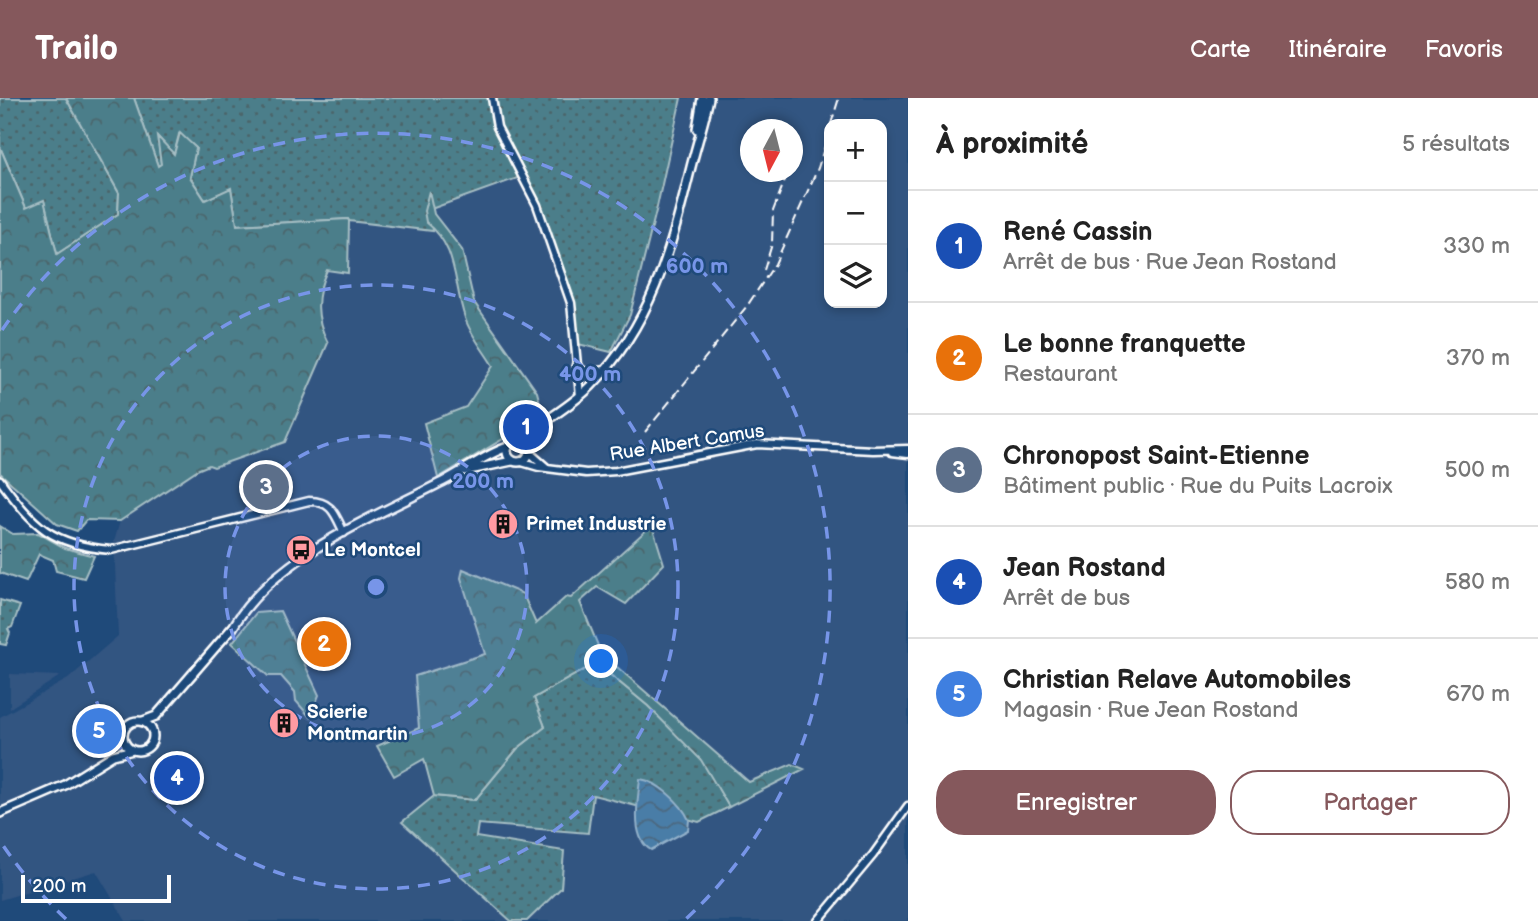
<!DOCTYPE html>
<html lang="fr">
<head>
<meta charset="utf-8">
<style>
  :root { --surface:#fff; --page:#f6f6f6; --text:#222; --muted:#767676; --line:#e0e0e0; --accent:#85585c }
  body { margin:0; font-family:"Balsamiq Sans",sans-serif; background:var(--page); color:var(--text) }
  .controls { position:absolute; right:21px; top:21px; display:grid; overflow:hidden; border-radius:14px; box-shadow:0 4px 10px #0003 }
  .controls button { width:63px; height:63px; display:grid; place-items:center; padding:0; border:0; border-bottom:2px solid var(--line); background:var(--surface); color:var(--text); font:35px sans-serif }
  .compass { position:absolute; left:740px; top:21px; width:63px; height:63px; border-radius:50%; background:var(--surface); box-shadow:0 4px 10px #0003; rotate:187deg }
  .scale { position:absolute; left:21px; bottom:18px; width:150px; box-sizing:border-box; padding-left:7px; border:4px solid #fff; border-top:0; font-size:19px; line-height:24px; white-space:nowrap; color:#fff; -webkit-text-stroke:5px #1f4a7a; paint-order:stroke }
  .you { position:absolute; left:602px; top:564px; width:24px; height:24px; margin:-18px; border:5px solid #fff; border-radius:50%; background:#1a73e8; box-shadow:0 0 0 10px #1a73e833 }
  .badge { display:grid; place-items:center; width:46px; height:46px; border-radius:50%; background:var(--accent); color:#fff; font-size:23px; font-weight:700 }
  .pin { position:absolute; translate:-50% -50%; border:4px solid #fff; box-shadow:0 2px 7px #0006 }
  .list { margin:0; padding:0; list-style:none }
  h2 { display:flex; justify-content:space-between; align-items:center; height:91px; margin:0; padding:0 28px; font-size:30px }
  h2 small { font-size:23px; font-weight:400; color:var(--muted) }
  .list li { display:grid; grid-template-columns:46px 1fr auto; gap:21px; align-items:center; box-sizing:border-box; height:112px; padding:0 28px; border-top:2px solid var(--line) }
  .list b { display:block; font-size:26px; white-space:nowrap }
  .list p { margin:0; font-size:23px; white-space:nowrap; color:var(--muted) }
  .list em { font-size:23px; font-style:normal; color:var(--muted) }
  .actions { display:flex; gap:14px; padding:21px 28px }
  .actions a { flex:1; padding:16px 0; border:2px solid var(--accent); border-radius:28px; text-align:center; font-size:24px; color:var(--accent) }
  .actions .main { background:var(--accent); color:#fff }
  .icon { flex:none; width:38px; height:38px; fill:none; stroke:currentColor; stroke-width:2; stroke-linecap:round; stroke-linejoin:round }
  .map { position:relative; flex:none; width:908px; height:823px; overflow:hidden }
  header { display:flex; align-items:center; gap:42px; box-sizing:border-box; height:98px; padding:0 35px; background:var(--accent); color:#fff }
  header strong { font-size:33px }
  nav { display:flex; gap:38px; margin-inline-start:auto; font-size:24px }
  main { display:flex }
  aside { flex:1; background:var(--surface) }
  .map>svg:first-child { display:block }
  .built { fill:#335481; fill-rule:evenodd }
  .green { fill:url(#green-dots); stroke:#a6bec4; stroke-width:2 }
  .forest { fill:url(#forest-crowns); stroke:#a6bec4; stroke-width:2 }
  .water { fill:url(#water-waves); stroke:#92b1ca; stroke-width:2 }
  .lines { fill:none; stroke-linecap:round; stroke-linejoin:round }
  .tertiary-casing { stroke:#fff; stroke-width:11 }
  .secondary-casing { stroke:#fff; stroke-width:12 }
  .tertiary { stroke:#1f4a7a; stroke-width:6 }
  .secondary { stroke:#1f4a7a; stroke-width:7 }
  .rail { stroke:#fff; stroke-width:2; stroke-dasharray:10 5; stroke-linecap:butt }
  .ring { fill:none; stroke:#7795e8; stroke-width:3.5; stroke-dasharray:12 9 }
  .labels { text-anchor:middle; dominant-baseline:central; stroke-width:5; stroke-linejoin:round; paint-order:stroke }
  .street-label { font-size:19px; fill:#fff; stroke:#1f4a7a }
  .poi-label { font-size:19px; font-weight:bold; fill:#fff; stroke:#1f4a7a; text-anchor:start }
  .centre { fill:#7795e8; stroke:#1f4a7a; stroke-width:3.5 }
  .ring-label { font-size:21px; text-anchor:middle; font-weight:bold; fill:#7795e8; stroke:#1f4a7a; stroke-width:5; stroke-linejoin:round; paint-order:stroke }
</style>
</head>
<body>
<header>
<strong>Trailo</strong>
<nav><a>Carte</a><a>Itinéraire</a><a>Favoris</a></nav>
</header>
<main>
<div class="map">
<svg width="908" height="823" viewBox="0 0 908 823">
  <defs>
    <pattern id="green-dots" width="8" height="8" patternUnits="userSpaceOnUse" patternTransform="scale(1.75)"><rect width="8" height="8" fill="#4c7e8a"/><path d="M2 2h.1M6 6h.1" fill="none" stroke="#4c656b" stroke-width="1.8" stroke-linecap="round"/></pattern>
    <pattern id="forest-crowns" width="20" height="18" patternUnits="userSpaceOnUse" patternTransform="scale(1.75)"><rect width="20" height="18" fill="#4c7e8a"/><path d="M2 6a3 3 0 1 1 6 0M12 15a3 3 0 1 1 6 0" fill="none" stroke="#4c656b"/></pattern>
    <pattern id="water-waves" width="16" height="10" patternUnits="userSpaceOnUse" patternTransform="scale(1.75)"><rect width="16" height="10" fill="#4a7da7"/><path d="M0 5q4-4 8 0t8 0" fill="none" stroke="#4b677e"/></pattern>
  </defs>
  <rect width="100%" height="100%" fill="#1f4a7a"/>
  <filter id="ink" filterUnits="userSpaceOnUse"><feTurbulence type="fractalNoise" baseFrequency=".0143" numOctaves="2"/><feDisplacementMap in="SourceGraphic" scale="14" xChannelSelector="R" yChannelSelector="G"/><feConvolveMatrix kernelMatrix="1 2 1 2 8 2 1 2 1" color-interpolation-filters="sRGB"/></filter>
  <g filter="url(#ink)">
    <path class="built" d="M680 0H908V823H126L96 773 0 802V619L68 581 118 538 114 444 120 423 185 378 209 367 318 226 319 189 327 172 348 175 349 123 433 133 431 111 523 77 540 109 575 209 578 246ZM829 26H882V205H829ZM750 32H792V74H750Z
      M10 576 60 578 10 610Z"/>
    <path class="green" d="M0 0H66L119 95 118 116 57 156 44 103 26 110 0 49Z
      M134 0H681L657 109 630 217 611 254 578 246 575 209 540 109 523 78 431 111 433 133 349 123 348 121 237 127 231 91 205 102 190 79 196 50 179 36 174 57 158 39 161 66 158 68Z
      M0 502 20 508 12 529 8 531 10 535 6 547 0 546Z
      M596 565 648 608 702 662 729 709 699 724 593 697 588 735 478 726 476 739 564 753 561 790 527 823H511L402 724 434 698 475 702 517 651 545 629 534 600Z"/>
    <path class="forest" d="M66 0H134L158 68 161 66 157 38 174 56 180 35 196 50 190 79 205 102 231 90 237 127 348 121 349 123 348 175 327 172C315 198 315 220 328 245L285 344 214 369 209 367 197 372 120 423 86 422 77 433 57 426 0 375V49L26 110 44 102 57 156 118 116 119 95Z
      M429 93 434 116 462 152 474 204 537 294 543 317 438 380 424 325 466 309 493 268C484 253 470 236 465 220 453 184 458 149 426 124L424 113Z
      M652 427 664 466 626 506 597 489 580 504 601 555 749 684 792 666 804 671 729 709 701 662 648 608 596 565 534 600 545 629 517 651 475 702 434 698 424 661 394 678 377 648 419 630 415 578 485 556 461 480 463 471 523 496 536 526 566 499 571 500Z
      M0 428 13 436 38 435 65 450 94 458 84 480 56 473 53 462 39 456 26 484 0 475Z
      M280 513 319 597 310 619 296 603 295 594 281 578H268L232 545 256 515Z"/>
    <path class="water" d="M640 681C658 683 682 706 689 722L688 732 651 752C630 740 638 701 640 681Z"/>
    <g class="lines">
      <g class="tertiary-casing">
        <path id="tertiary" d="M492 0 497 29 537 107 571 205 580 298
          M576 267 586 275 605 272
          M892 354 908 356
          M530 355 546 369
          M522 364 539 369 586 375 616 373 757 346 873 352 908 351
          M0 382C34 428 51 447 111 452L309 403C332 403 335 416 344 435
          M818 823 873 757 908 708"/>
      </g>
      <g class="secondary-casing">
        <path id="secondary" d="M697 31 702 0
          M507 353a11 11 0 1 1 22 0a11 11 0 1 1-22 0Z
          M518 342C542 324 569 310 591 288 651 227 670 154 690 73 696 48 704 25 709 0
          M465 373 512 363
          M232 531C273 458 375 419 446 382 467 371 486 356 508 349
          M143 623 156 618 233 529
          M123 638a15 15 0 1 1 30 0a15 15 0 1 1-30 0Z
          M0 715 65 687 113 657 133 652"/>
      </g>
      <use href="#tertiary" class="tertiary"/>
      <use href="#secondary" class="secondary"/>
      <path class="rail" d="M831 26 839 0
        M792 66 796 59
        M764 172 772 146 773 113 788 74
        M645 334 747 208 775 166 818 70 829 34"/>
    </g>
  </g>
  <circle cx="376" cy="489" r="151" fill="#7795e8" fill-opacity=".12"/>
  <g class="ring">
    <circle cx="376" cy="489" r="151"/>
    <circle cx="376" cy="489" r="302"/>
    <path d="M66 821A454 454 0 0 1 2 746M2 232A454 454 0 1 1 686 821"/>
  </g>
  <defs>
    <g id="building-disc" transform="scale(1.575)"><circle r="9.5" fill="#ff9aa2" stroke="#1f4a7a"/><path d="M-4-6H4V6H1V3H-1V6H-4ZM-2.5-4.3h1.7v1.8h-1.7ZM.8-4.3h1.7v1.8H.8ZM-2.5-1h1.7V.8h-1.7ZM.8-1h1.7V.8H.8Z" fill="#111"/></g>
    <g id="bus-disc" transform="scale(1.575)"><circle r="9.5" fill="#ff9aa2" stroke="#1f4a7a"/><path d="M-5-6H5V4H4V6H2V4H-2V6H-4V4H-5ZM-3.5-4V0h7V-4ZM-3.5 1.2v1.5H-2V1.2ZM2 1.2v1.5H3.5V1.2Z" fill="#111"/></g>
  </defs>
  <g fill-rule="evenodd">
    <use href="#building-disc" x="503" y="426"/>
    <use href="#bus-disc" x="301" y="452"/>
    <use href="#building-disc" x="284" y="625"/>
  </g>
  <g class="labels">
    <g class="street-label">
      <text transform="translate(687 345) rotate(-9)">Rue Albert Camus</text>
    </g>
    <g class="poi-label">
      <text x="526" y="426">Primet Industrie</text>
      <text x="324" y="452">Le Montcel</text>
      <text x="307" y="614">Scierie<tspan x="307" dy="22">Montmartin</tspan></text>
    </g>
  </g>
  <circle cx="376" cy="489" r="10" class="centre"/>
  <g class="ring-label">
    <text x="697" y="175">600 m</text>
    <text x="590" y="283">400 m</text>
    <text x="483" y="390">200 m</text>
  </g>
</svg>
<div class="controls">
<button>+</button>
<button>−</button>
<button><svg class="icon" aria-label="layers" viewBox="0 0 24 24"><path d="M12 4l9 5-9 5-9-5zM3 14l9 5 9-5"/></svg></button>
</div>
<svg class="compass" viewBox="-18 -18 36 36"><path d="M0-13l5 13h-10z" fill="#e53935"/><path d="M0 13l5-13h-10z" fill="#767676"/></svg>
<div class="scale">200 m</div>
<div class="you"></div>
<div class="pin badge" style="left:526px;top:329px;background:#1a4fb4">1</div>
<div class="pin badge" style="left:324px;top:546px;background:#e8710a">2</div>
<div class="pin badge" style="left:266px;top:389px;background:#5c6f8a">3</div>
<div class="pin badge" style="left:177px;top:680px;background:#1a4fb4">4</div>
<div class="pin badge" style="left:99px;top:633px;background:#3f7fe0">5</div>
</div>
<aside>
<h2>À proximité<small>5 résultats</small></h2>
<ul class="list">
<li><span class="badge" style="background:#1a4fb4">1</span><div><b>René Cassin</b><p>Arrêt de bus · Rue Jean Rostand</p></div><em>330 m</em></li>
<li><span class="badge" style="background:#e8710a">2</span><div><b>Le bonne franquette</b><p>Restaurant</p></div><em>370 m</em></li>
<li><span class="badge" style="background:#5c6f8a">3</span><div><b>Chronopost Saint-Etienne</b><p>Bâtiment public · Rue du Puits Lacroix</p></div><em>500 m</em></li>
<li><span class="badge" style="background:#1a4fb4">4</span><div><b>Jean Rostand</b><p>Arrêt de bus</p></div><em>580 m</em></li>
<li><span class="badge" style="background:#3f7fe0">5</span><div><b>Christian Relave Automobiles</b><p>Magasin · Rue Jean Rostand</p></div><em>670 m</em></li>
</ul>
<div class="actions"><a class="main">Enregistrer</a><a>Partager</a></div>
</aside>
</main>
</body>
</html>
